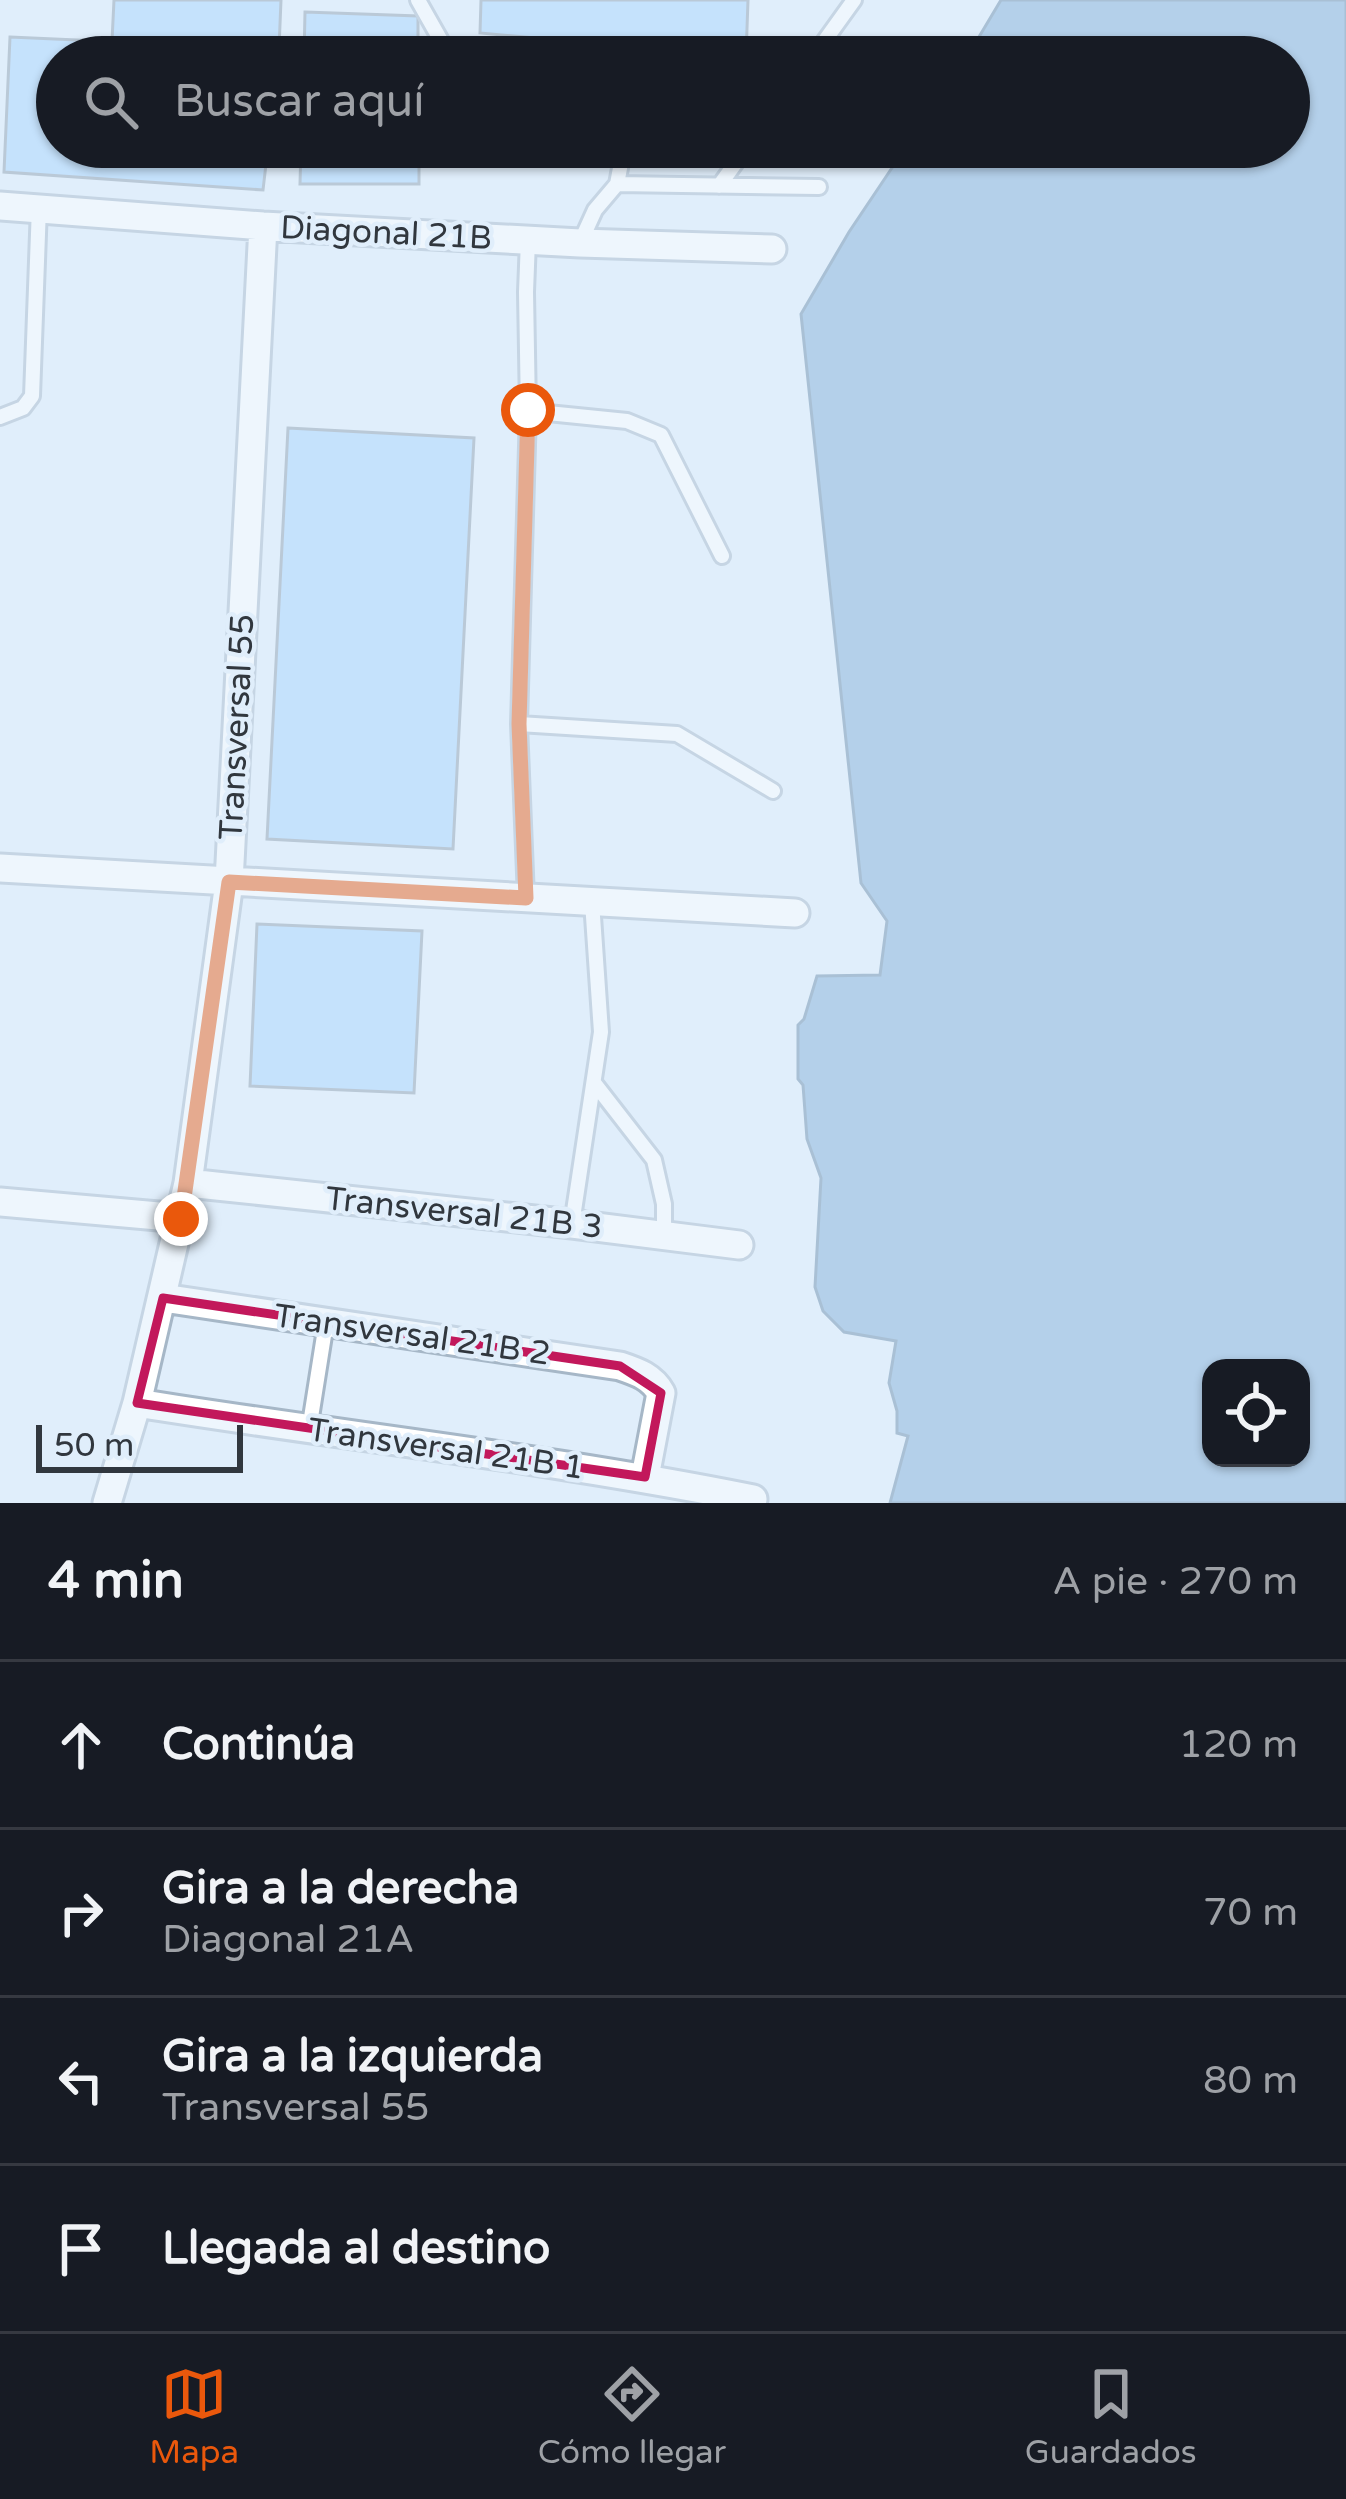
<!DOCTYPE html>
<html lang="es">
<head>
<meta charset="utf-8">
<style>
  :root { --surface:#171b24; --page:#20242c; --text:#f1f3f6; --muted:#9ea1a6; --line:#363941; --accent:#ea580c }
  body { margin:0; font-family:"Varela Round",sans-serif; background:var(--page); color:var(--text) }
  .controls { position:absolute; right:36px; bottom:36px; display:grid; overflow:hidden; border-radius:24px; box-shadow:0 3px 9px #0004 }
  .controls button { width:108px; height:108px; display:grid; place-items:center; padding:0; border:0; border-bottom:3px solid var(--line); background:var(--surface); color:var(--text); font:60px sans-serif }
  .scale { position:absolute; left:36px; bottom:30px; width:207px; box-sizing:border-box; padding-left:12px; border:6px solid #31373e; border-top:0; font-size:33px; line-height:42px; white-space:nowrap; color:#31373e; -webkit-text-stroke:9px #e0eefb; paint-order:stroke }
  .stop { position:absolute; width:36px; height:36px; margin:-27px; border:9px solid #ea580c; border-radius:50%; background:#fff }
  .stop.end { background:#ea580c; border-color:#fff; box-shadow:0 3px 12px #0008 }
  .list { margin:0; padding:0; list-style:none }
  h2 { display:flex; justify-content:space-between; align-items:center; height:156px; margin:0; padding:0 48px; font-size:51px }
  h2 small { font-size:39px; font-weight:400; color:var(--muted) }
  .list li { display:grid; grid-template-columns:78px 1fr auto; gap:36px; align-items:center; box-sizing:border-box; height:168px; padding:0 48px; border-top:3px solid var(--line) }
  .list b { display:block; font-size:45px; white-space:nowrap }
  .list p { margin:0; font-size:39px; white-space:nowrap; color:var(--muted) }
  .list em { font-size:39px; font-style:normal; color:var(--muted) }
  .icon { flex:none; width:66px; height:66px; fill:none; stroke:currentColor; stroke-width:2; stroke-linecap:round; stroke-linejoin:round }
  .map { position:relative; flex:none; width:1346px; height:1503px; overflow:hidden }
  .search { position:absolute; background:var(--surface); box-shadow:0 3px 9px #0004; left:36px; right:36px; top:36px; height:132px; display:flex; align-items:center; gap:30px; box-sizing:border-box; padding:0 42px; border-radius:66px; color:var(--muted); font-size:45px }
  .sheet { height:828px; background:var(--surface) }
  nav { display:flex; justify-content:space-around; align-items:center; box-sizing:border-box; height:168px; border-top:3px solid var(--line); background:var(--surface); font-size:33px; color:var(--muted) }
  nav a { display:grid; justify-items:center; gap:6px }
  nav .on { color:var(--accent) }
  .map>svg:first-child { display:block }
  .water { fill:#7eabd4; stroke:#6788a7; stroke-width:3; fill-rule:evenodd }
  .building { fill:#a4d2fd; stroke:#8c9cac; stroke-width:3 }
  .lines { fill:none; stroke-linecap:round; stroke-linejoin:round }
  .lane-casing { stroke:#a6b7c7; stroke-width:20 }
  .street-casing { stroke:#a6b7c7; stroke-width:33 }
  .lane { stroke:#fff; stroke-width:14 }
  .street { stroke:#fff; stroke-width:27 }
  .route { stroke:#ea580c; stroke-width:15 }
  .marked { fill:none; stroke:#c2185b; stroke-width:9; stroke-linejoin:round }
  .labels { text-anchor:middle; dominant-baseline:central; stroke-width:9; stroke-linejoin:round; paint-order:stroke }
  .street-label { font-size:33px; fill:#31373e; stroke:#e0eefb }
</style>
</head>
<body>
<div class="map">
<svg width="1346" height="1503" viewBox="0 0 1346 1503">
  <rect width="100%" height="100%" fill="#e0eefb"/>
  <path class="water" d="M1001 0H1346V1503H890L908 1436 897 1433V1411L889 1383 896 1341 844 1332 823 1311 815 1287 821 1178 807 1139 803 1085 798 1079V1025L804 1019 817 976 880 975 887 921 861 883 801 314 849 232 906 147H1289V57H967ZM1211 1368H1301V1458H1211Z"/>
  <path class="building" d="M114 0H281L279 49 112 41Z
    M481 0H748L746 57 480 33Z
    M305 12 418 16V57H304Z
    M10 37 279 49 278 57H57V147H268L263 190 4 172Z
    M301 147H419V184H300Z
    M288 428 474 438 453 849 267 839Z
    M257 924 422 931 414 1093 250 1086Z"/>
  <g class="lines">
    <g class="lane-casing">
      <path id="lane" d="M418 0 444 46 479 57
        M813 57 854 0
        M617 184 819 187
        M719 186 747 147
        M580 243 595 210 617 184 624 147
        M528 411 627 421 661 435 722 556
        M0 417 23 408 32 396 39 207
        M519 724 677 734 773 791
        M526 898 519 724 528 411 526 292 528 240
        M595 1084 654 1160 664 1204V1235
        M572 1224 601 1032 592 902
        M309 1430 326 1323"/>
    </g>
    <g class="street-casing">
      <path id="street" d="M0 206 263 226 580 243 772 249
        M0 868 795 913
        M188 1183 572 1224 739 1245
        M0 1202 181 1218
        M163 1298 620 1366C638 1372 652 1377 661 1393L645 1477
        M137 1403C342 1436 550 1458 753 1499
        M107 1503 137 1403 188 1183 229 882 263 226"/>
    </g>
    <use href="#lane" class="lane"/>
    <use href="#street" class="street"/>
  </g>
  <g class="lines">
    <path class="route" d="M181 1219 229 882 526 898 519 724 528 410"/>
  </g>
  <path d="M0 0H1346V1503H0ZM163 1298 620 1366 661 1393 645 1477 137 1403Z" fill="#e0eefb" fill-opacity=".55" fill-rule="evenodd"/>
  <path class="marked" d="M163 1298 620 1366 661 1393 645 1477 137 1403Z"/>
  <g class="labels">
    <g class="street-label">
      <text transform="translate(386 233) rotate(3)">Diagonal 21B</text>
      <text transform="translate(237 727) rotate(-87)">Transversal 55</text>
      <text transform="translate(464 1213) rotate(6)">Transversal 21B 3</text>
      <text transform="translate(412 1335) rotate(8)">Transversal 21B 2</text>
      <text transform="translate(446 1449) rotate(8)">Transversal 21B 1</text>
    </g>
  </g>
</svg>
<div class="controls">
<button><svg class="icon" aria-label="locate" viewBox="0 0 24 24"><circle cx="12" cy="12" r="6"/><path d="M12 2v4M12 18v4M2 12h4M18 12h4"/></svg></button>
</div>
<div class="scale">50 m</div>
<div class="stop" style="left:528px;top:410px"></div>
<div class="stop end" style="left:181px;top:1219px"></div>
<div class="search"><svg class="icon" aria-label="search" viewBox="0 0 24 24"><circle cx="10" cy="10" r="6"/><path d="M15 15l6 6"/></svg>Buscar aquí</div>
</div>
<section class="sheet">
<h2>4 min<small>A pie · 270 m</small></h2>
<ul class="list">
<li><svg class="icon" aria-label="ahead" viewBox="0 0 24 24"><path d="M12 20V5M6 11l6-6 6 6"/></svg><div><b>Continúa</b></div><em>120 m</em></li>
<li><svg class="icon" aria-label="right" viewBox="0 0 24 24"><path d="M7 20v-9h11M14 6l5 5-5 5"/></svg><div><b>Gira a la derecha</b><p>Diagonal 21A</p></div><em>70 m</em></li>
<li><svg class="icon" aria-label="left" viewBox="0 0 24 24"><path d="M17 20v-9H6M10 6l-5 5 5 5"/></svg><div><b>Gira a la izquierda</b><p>Transversal 55</p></div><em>80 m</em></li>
<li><svg class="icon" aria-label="arrive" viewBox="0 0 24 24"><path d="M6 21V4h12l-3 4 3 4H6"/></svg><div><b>Llegada al destino</b></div></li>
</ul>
</section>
<nav>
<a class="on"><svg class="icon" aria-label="map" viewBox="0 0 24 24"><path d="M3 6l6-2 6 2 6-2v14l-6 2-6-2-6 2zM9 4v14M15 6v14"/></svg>Mapa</a>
<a><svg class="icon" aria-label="directions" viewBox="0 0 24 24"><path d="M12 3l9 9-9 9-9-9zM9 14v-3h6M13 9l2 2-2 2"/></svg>Cómo llegar</a>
<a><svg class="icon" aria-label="saved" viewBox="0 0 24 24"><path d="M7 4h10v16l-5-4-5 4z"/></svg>Guardados</a>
</nav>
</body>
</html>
